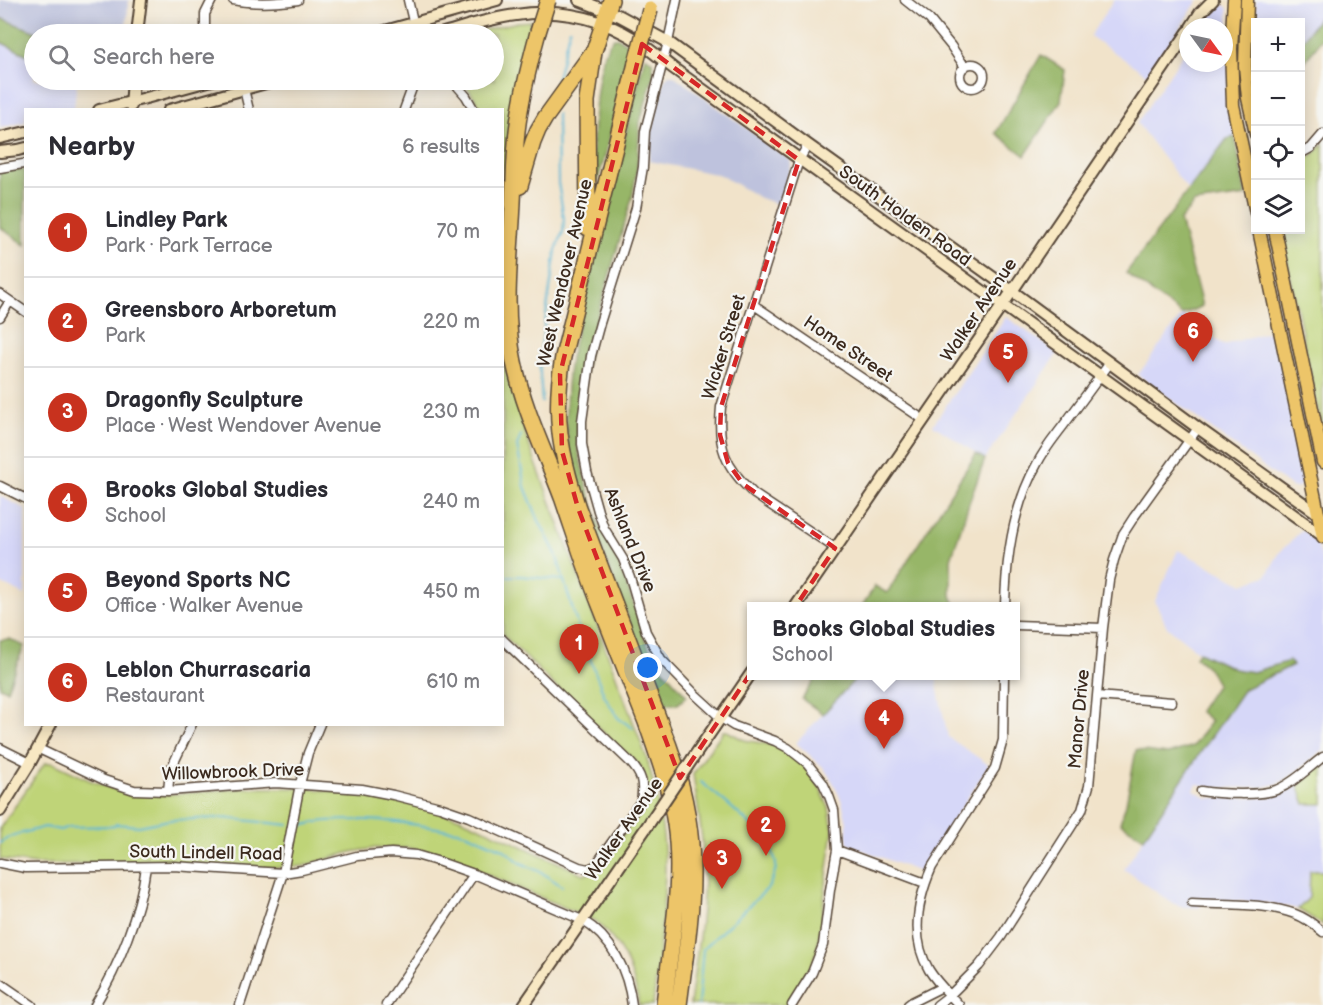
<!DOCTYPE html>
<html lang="en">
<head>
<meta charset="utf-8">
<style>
  :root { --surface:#fff; --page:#f7f7f7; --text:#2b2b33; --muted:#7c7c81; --line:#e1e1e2; --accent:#c8321e }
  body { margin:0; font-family:"Balsamiq Sans",sans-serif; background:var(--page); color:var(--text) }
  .controls { position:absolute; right:18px; top:18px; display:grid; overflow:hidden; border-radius:0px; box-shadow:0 3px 15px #0003 }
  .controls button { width:54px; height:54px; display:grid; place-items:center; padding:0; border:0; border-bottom:2px solid var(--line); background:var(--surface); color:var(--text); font:30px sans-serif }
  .compass { position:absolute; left:1179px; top:18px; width:54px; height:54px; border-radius:50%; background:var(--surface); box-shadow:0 3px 15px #0003; rotate:123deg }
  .you { position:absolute; left:648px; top:668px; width:21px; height:21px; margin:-15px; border:4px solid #fff; border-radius:50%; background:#1a73e8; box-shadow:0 0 0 9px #1a73e833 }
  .badge { display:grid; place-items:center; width:39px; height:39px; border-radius:50%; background:var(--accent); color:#fff; font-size:20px; font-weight:700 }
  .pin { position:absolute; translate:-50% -50px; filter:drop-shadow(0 2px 3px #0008) }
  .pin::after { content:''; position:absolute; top:32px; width:21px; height:18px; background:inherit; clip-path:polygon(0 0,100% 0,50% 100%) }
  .popup { position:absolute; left:747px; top:602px; width:273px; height:78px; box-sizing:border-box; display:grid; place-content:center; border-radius:0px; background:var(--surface); filter:drop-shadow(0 2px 4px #0005); font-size:20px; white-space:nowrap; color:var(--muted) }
  .popup b { font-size:22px; color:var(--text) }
  .popup::after { content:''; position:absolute; left:50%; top:100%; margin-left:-12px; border:12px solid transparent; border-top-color:var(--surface) }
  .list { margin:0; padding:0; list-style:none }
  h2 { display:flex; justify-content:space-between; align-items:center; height:78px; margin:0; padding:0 24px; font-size:26px }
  h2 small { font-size:20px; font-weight:400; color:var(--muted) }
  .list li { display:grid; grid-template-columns:39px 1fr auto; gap:18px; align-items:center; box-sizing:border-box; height:90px; padding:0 24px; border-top:2px solid var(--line) }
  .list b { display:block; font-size:22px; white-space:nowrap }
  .list p { margin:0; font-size:20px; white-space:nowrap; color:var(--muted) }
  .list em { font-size:20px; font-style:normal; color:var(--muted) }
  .icon { flex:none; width:33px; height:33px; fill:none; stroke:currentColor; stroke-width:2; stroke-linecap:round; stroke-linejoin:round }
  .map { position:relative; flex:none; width:1323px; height:1005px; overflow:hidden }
  .search { position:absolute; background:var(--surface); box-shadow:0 3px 15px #0003; left:24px; top:24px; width:480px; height:66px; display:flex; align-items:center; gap:15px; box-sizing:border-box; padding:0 21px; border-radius:33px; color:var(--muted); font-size:22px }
  .panel { position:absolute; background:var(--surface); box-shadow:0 3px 15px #0003; left:24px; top:108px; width:480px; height:618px; border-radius:0px }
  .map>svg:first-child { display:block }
  .built { fill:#d6d7f8 }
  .industrial { fill:#bec2dd }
  .green { fill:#bfd478; stroke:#7d7f4b; stroke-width:1.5 }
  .forest { fill:#97b668; stroke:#697043; stroke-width:1.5 }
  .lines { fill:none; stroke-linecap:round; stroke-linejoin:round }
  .stream { stroke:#58b6d6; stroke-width:2 }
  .street-casing { stroke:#564638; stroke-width:11 }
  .secondary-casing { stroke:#564638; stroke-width:14 }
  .primary-casing { stroke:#564638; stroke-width:15 }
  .highway-casing { stroke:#564638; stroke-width:18 }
  .street { stroke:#fff; stroke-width:8 }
  .secondary { stroke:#f8e8c3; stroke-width:10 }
  .primary { stroke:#edc569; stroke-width:12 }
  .highway { stroke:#edc569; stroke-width:15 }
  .secondary-bridge-casing { stroke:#564638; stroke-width:14; stroke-linecap:butt }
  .highway-bridge-casing { stroke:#564638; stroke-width:18; stroke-linecap:butt }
  .secondary-bridge { stroke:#f8e8c3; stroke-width:10 }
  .highway-bridge { stroke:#edc569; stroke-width:15 }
  .marked { fill:none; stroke:#d62828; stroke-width:4.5; stroke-dasharray:12 8; stroke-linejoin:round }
  .labels { text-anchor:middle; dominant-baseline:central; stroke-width:4.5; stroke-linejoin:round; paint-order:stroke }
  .street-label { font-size:18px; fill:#3b2a1e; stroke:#f6f6f2 }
</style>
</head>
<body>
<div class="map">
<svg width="1323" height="1005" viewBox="0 0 1323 1005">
  <rect width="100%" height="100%" fill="#f6f6f2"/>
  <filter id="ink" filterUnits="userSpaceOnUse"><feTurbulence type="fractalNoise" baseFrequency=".0167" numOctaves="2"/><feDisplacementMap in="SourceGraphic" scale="12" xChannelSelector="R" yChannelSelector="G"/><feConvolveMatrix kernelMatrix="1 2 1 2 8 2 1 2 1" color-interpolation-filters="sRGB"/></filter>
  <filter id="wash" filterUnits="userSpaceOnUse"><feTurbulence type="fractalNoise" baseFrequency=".008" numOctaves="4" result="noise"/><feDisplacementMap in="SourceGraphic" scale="24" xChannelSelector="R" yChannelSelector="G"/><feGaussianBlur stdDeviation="1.35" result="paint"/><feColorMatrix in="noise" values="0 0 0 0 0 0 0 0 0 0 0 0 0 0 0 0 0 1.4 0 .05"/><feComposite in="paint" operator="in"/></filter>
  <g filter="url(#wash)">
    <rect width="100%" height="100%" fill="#f1e3ca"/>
    <path class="built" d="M1114 0H1198L1149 76 1090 36Z
      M1256 0H1323V12L1301 42 1300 22H1256L1255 87 1253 38Z
      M1221 4 1227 7 1228 10 1235 137 1227 139 1188 190 1137 123 1188 47V63H1224V27H1201L1214 8Z
      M0 42 34 58V80H77L74 108 67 110H26L25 122 0 128Z
      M1182 315 1224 345 1274 330 1296 431 1297 456 1303 482 1300 486 1296 488 1291 487 1138 375Z
      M1006 317 1058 353 985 459 933 425Z
      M0 496 25 509V595L0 583Z
      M1302 530 1316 539 1323 565V750L1287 779 1276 784 1263 787 1216 788 1197 784 1194 790 1207 798H1252L1270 797 1281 793 1298 785 1305 803 1323 804V871H1310L1309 898 1298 909 1269 903 1201 899 1200 908 1184 907 1172 903 1124 869 1181 781 1244 689 1293 665 1289 661 1253 672 1234 669 1199 652 1167 627 1155 601 1178 550 1243 584 1266 576 1280 552Z
      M858 676H937V686L948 737 989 765 931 854 923 870 920 872 849 845 847 842V823L842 802 833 782 823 767 796 743Z"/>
    <path class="industrial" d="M0 0H129L125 34H41L0 18Z
      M669 75H673L790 160 791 165 780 205 760 198 720 175 649 161 652 125 656 106 665 79Z"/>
    <path class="green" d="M531 21 516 78 510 116 503 214 502 110 481 109 475 98 461 80H494V34H467L518 22Z
      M1323 144V435L1281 230H1300L1301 161C1310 158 1317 152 1323 144Z
      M503 350 505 365 528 442 646 756C657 793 665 832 665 870 664 915 658 960 653 1005H639C633 968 623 947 596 921L477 870 429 852 409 848H376L351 852 303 866 293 867 267 868 163 863 35 864 0 859V828L42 767 45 763H53L89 780 110 788 134 794 162 795 248 788H288L313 789 378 797 427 808 460 818 583 874 595 873 599 870 646 801 647 782 644 773 640 766 585 715 503 635Z
      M723 731H727L744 740 773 745 786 751 807 767 819 786 829 808 833 830 817 951 812 964 788 1005H690C695 963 704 917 704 876 704 842 698 808 693 774Z
      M1323 764V804H1305L1298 785Z
      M1310 871H1323V925L1298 909 1309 898Z"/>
    <path class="forest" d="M1323 12V37L1301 67V42Z
      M0 18 41 34H34V58L0 42Z
      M614 38H618L632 46 604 160 597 182 591 181C593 152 593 55 614 38Z
      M1041 55 1065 70 1061 101 1025 156 996 133Z
      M645 56 652 61 654 74 640 122 637 170 632 198 592 335 586 366 580 396 578 426V449L585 480 600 527 618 562 637 613 645 639 655 660 687 696 678 704H662C641 653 622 602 602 550 591 522 577 492 571 463 564 427 565 394 570 358Z
      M1235 137 1246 196 1194 203 1180 220 1202 306 1182 315 1126 273 1227 139Z
      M10 170H25V245L0 227V172Z
      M976 454 985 459 969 503 951 559V596L956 606H862L875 586 887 593Z
      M10 639 24 646 7 690 0 687V640Z
      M1199 652 1234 669 1253 672 1289 661 1293 665 1244 689 1181 781 1144 838 1120 823 1126 804 1136 750 1168 754 1193 746 1211 721 1199 711 1217 684 1208 668 1195 657Z
      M817 676H858L823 714 802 699Z"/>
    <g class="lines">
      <path class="stream" d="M553 93 570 28
        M542 402 539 361 556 250 563 232 564 219 558 183 557 114
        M521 435 517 446 525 487 539 521 556 554 578 627 604 695 618 718 633 728
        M502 576H521L562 580
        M295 825C303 826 309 824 318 822 331 820 346 820 360 820 393 819 426 827 458 831L468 834 503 849 521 863 541 872 562 886
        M0 843 11 836 45 827 60 830 69 827 113 826 116 824 139 826 169 820 223 818 289 825
        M698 1005 703 949 768 888C771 881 776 873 776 865 776 840 720 798 701 782"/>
    </g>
  </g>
  <g filter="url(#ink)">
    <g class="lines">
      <g class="street-casing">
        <path id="street" d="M233 0C254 4 277 3 298 0
          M408 0 416 34
          M677 0 668 42 645 131 643 167 636 208 600 323 591 356 582 421V444L587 472 598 511 604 528 623 559 630 577 646 632 661 659 697 696 721 718 734 726 775 741 788 748 807 763 823 783 829 796 834 810 837 850 830 890 823 945 812 973 792 1005
          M905 0 929 19 951 46 965 67
          M205 25V14L212 0
          M960 76a12 12 0 1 1 24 0a12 12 0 1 1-24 0Z
          M452 80 466 96 474 110
          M244 89 249 110
          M404 110 415 80
          M808 145 799 160 721 407C717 447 725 467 754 494L835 548
          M1300 154 1311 148 1323 134
          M0 168 23 164
          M0 294 26 312
          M754 305 924 420
          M0 317 10 301
          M0 486 26 499
          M1005 606C1006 559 1013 506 1037 464 1044 450 1054 438 1063 426 1079 405 1094 384 1110 363
          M1016 625 1103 628
          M1097 696 1172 702
          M0 748 30 763
          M39 749 104 780 134 790 168 791 276 783 362 789 393 795 440 807 469 817 579 867 588 869 595 866 641 801C644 783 642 775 630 762L502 639
          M168 791 170 771 192 724
          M1201 791C1219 794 1260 796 1276 790 1294 783 1308 768 1323 757
          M837 850 925 883
          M0 863 25 868 173 866 283 873 302 870 357 856 391 853 416 855 440 862 474 874 582 920C612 938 628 971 632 1005
          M1192 903C1225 905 1263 902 1295 914 1306 918 1315 925 1323 932
          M0 983 32 1005
          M95 1005C119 966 140 913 146 867
          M240 1005 283 873 300 784 308 753 320 724
          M386 1005 474 874
          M908 1005 912 1002 942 987
          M937 1005 950 995 979 966 1001 937 1082 810 1089 786 1103 628 1109 580 1114 560 1123 534 1134 517 1198 428
          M959 1005C949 994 937 983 929 970 910 938 918 899 932 867L995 768 1003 740 1004 676"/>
      </g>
      <g class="secondary-casing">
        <path id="secondary" d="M579 0 620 16 668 42 808 145 1012 291 1198 428 1320 515
          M1191 27 1200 13 1213 0
          M137 34 141 0
          M374 34 497 0
          M440 34C465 27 490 18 516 15 552 9 591 15 624 33 642 42 657 56 673 68L1323 536
          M131 106 133 80
          M99 110 146 98 212 80
          M169 110 277 80
          M0 138 26 132
          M0 152 18 150 26 148
          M796 606 1002 306 1188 32
          M693 758 752 672
          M0 811 30 763 51 724
          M524 1005 650 822"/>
      </g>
      <g class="primary-casing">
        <path id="primary" d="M1234 0 1231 49 1233 105 1256 213
          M1247 0 1245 66 1248 98 1256 134
          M1259 230 1323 537
          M1275 230 1323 462"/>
      </g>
      <g class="highway-casing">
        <path id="highway" d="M538 32C529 65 521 97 517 131 514 161 514 191 512 221 509 268 504 316 514 362 524 411 546 454 563 500 575 535 586 570 600 605 615 644 631 683 646 722 658 756 670 789 675 824 684 885 670 945 664 1005
          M636 63 563 357C553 415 560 452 578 508L669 746C684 788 693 832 692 877 692 920 684 963 679 1005
          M520 186 533 142 538 130 545 118 592 53
          M588 228 587 101 594 51 611 0"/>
      </g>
      <use href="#street" class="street"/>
      <use href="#secondary" class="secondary"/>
      <use href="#primary" class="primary"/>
      <use href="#highway" class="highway"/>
      <g class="secondary-bridge-casing">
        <path id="secondary-bridge" d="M650 822 693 758"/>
      </g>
      <g class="highway-bridge-casing">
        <path id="highway-bridge" d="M538 32 548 0
          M636 63 650 10"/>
      </g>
      <use href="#secondary-bridge" class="secondary-bridge"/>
      <use href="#highway-bridge" class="highway-bridge"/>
    </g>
  </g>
  <path class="marked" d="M642 44 799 160 721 407 720 435 728 463 743 484 835 548 680 778 578 508 562 451 560 374Z"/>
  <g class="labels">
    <g class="street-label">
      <text transform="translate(905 216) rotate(36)">South Holden Road</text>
      <text transform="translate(565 273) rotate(-77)">West Wendover Avenue</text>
      <text transform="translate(979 310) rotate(-56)">Walker Avenue</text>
      <text transform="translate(724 347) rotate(-73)">Wicker Street</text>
      <text transform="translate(848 349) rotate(34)">Home Street</text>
      <text transform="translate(630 540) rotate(68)">Ashland Drive</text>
      <text transform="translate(1079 719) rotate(-85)">Manor Drive</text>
      <text transform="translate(233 772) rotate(-2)">Willowbrook Drive</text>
      <text transform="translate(624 829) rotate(-55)">Walker Avenue</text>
      <text transform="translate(206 853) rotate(1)">South Lindell Road</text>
    </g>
  </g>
</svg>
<div class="controls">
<button>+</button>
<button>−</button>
<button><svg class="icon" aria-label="locate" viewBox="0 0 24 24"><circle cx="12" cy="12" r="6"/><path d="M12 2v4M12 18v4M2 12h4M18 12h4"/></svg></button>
<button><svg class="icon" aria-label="layers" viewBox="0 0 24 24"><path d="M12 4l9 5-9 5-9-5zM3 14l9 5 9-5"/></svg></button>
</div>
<svg class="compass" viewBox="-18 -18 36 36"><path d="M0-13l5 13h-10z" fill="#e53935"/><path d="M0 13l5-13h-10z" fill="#7c7c81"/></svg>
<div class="you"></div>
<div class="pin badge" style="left:579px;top:674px">1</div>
<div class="pin badge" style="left:766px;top:856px">2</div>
<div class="pin badge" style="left:722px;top:889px">3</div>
<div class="pin badge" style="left:884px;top:749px">4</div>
<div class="popup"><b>Brooks Global Studies</b>School</div>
<div class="pin badge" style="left:1008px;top:383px">5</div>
<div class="pin badge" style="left:1193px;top:362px">6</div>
<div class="search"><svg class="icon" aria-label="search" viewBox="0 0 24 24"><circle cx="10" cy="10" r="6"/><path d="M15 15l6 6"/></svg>Search here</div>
<section class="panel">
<h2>Nearby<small>6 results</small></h2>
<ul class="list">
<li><span class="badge">1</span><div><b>Lindley Park</b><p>Park · Park Terrace</p></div><em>70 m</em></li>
<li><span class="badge">2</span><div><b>Greensboro Arboretum</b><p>Park</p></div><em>220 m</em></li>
<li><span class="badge">3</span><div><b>Dragonfly Sculpture</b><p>Place · West Wendover Avenue</p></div><em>230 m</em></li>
<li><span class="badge">4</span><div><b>Brooks Global Studies</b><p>School</p></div><em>240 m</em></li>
<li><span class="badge">5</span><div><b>Beyond Sports NC</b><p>Office · Walker Avenue</p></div><em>450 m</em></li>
<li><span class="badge">6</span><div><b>Leblon Churrascaria</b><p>Restaurant</p></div><em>610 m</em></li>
</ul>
</section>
</div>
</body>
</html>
